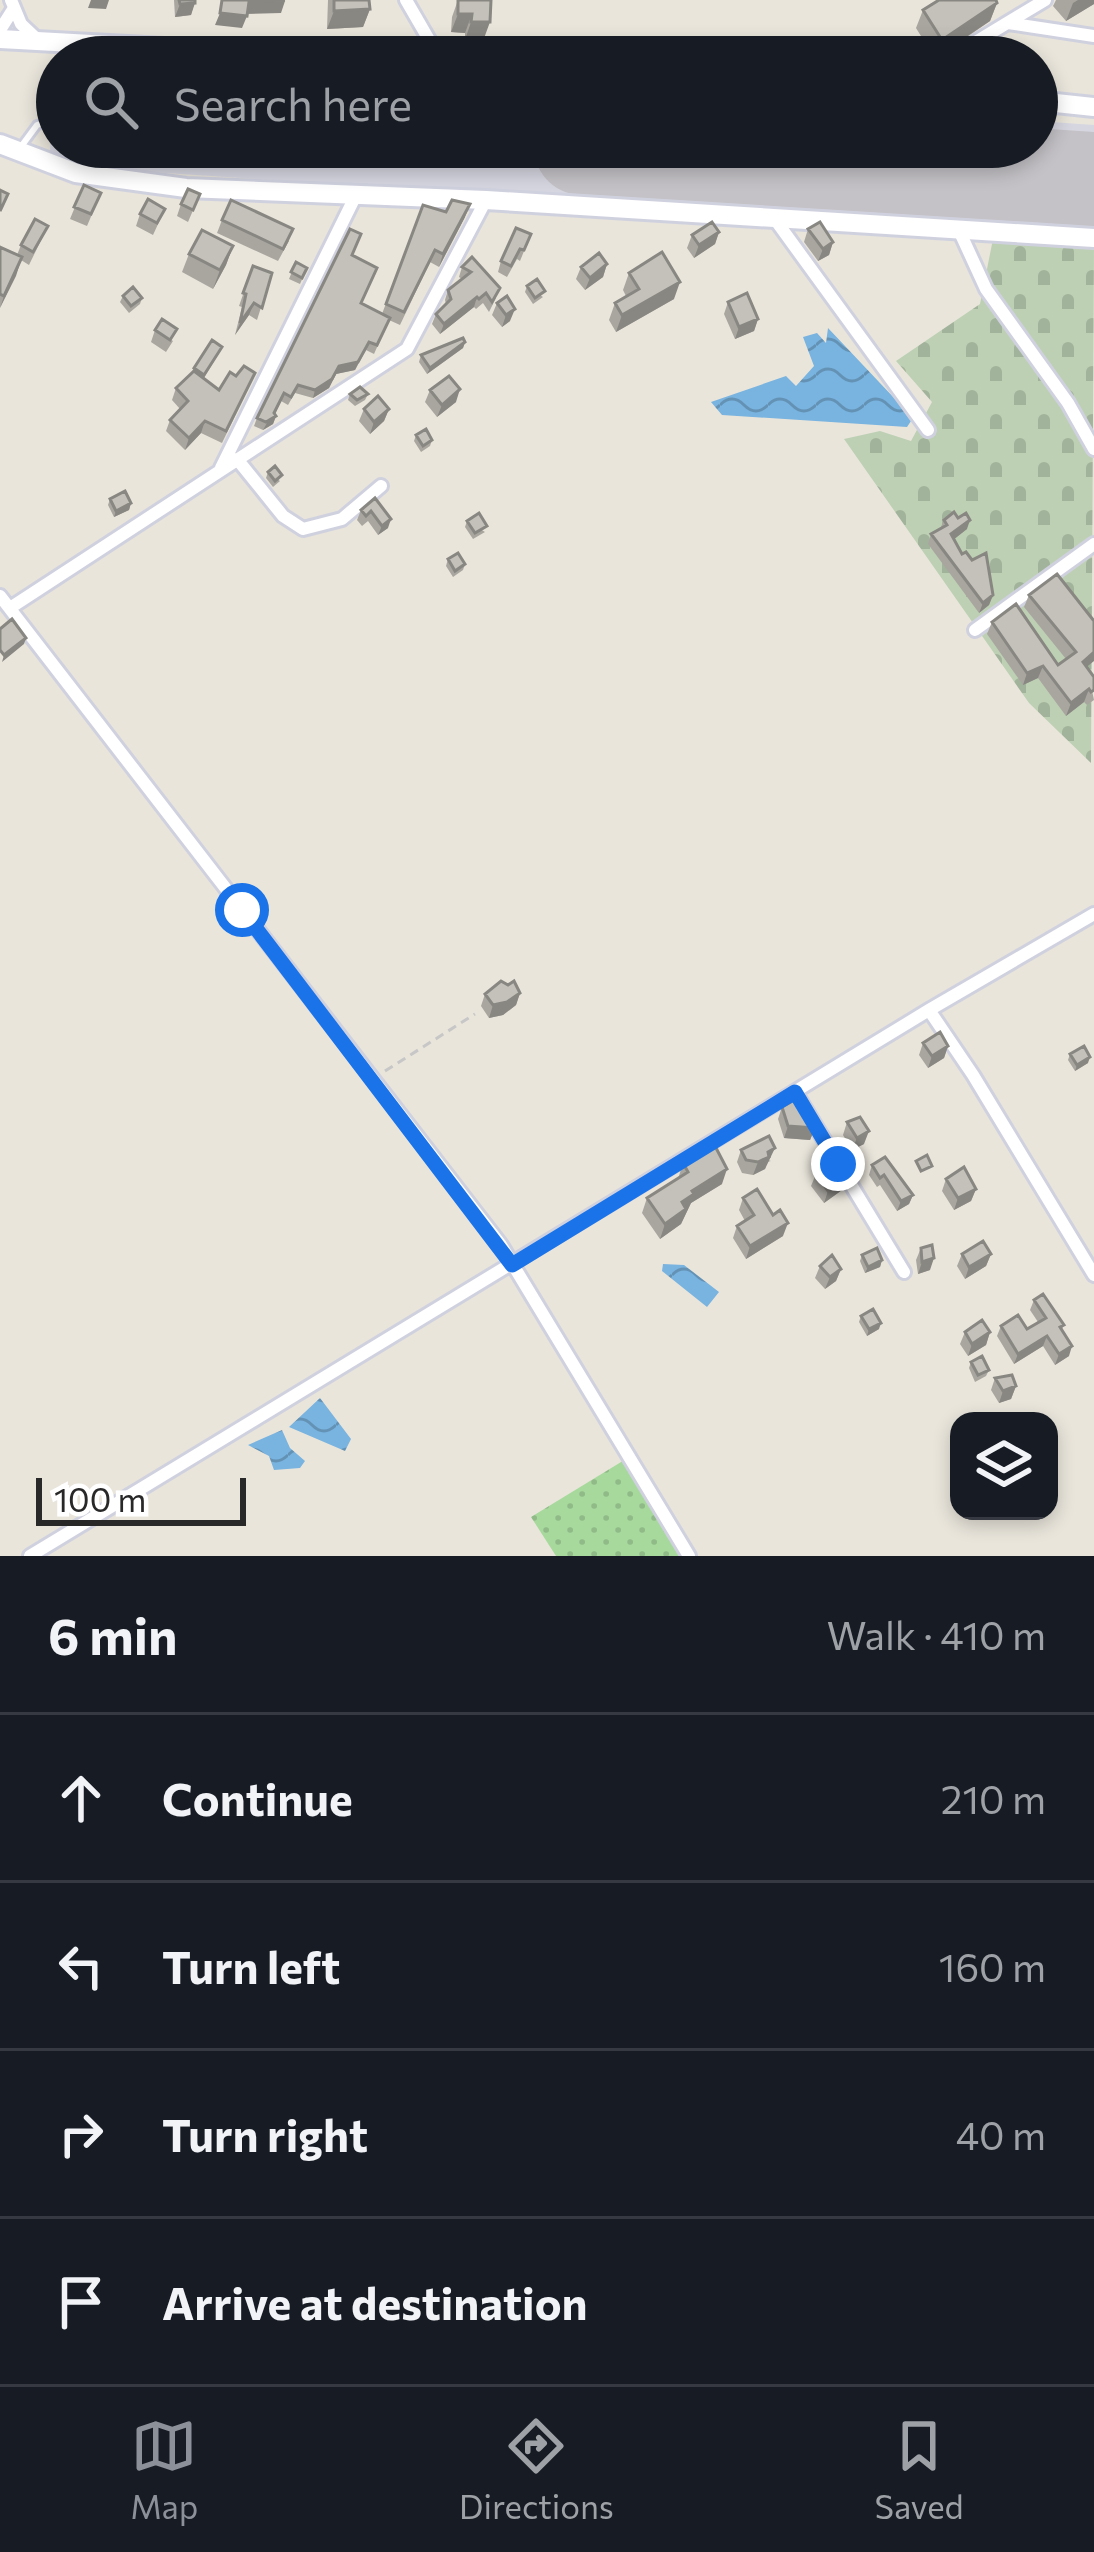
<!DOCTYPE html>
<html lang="en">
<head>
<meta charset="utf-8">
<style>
  :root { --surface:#171b24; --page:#242831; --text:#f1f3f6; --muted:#9ea1a6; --line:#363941; --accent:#8c9099 }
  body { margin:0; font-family:Commissioner,sans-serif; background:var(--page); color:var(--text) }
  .controls { position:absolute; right:36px; bottom:36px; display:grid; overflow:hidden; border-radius:24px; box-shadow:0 6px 18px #0003 }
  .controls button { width:108px; height:108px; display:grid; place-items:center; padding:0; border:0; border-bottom:3px solid var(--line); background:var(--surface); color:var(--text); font:60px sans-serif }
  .scale { position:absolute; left:36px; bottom:30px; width:210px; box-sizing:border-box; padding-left:12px; border:6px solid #282828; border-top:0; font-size:33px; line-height:42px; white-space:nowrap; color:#282828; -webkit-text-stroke:9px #fff; paint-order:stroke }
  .stop { position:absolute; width:36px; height:36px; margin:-27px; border:9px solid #1a73e8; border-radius:50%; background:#fff }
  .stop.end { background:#1a73e8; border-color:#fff; box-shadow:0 3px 12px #0008 }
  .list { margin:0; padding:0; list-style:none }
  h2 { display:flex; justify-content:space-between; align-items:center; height:156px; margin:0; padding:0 48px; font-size:51px }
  h2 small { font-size:39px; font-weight:400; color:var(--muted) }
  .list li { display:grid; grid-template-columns:78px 1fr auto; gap:36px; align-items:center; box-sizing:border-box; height:168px; padding:0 48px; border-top:3px solid var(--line) }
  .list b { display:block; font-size:45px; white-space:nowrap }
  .list em { font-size:39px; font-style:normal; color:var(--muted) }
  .icon { flex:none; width:66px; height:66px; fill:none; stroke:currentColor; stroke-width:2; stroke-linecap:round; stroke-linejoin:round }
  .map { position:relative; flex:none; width:1094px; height:1556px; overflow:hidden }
  .search { position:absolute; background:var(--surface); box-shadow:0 6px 18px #0003; left:36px; right:36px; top:36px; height:132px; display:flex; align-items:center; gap:30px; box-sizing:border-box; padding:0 42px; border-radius:66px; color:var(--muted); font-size:45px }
  .sheet { height:828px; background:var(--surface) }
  nav { display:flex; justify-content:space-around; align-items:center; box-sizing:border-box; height:168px; border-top:3px solid var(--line); background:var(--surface); font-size:33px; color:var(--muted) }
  nav a { display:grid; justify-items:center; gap:6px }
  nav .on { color:var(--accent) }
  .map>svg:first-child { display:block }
  .airport { fill:#d6d6e1 }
  .grass { fill:url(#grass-dots) }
  .cemetery { fill:url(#cemetery-stones) }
  .water { fill:url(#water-waves) }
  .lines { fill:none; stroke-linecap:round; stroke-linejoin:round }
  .runway { stroke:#c4c2c6; stroke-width:96 }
  .lane-casing { stroke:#d0d1df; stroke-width:12 }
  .street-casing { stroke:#d0d1df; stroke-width:18 }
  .secondary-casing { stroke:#d0d1df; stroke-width:24 }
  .path { stroke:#c7c7c7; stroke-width:3; stroke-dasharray:9 6; stroke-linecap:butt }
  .lane { stroke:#fff; stroke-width:6 }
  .street { stroke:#fff; stroke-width:12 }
  .secondary { stroke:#fff; stroke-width:18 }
  .wall { fill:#a9a6a0 }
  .shaded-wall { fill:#898782 }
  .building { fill:#c4c1ba; stroke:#898782; stroke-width:3 }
  .route { stroke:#1a73e8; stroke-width:15 }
</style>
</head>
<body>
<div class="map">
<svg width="1094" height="1556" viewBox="0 0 1094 1556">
  <defs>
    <pattern id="grass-dots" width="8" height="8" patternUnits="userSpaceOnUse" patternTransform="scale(3)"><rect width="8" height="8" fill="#a7d99d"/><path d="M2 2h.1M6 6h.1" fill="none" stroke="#90ba87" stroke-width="1.8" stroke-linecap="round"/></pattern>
    <pattern id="cemetery-stones" width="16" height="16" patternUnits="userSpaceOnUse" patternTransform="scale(3)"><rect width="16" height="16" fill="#bdd0b4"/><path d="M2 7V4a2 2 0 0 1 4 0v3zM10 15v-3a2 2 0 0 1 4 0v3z" fill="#a2b39b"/></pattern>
    <pattern id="water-waves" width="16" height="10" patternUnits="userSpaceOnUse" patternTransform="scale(3)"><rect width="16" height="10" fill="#79b3df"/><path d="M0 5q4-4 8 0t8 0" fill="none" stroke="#6392b5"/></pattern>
  </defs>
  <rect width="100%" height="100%" fill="#e9e5db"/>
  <path class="airport" d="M53 57H57V147H1037V121L1094 125V234L121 170 62 163 50 152Z"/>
  <path class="grass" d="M626 1459 683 1556H556L531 1517Z"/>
  <path class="cemetery" d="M993 239 1094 246 1091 763 1029 703 844 439 880 431 911 441 932 402 896 361 980 304Z"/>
  <path class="water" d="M828 328 913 418 907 427 722 415 711 402 786 376 796 386 814 366 803 337 817 333 826 343Z
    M663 1264 684 1265 719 1292 707 1307 662 1271Z
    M320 1398 351 1439 345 1451 289 1427Z
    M282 1430 290 1448 305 1461 300 1468 274 1470 269 1456 248 1445Z"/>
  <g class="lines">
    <path class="runway" d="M582 147 1094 180"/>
    <g class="lane-casing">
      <path id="lane" d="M20 148 37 125 57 119"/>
    </g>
    <g class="street-casing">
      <path id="street" d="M11 0 21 24 38 40
        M406 0 439 57
        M1008 23 1094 36
        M0 30 14 8
        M951 57 1045 0
        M774 218 928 430
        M958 228 986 289 1068 403 1094 449
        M237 459 283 516 303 529 342 519 381 486
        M221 468 356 195
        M0 596 501 1245 689 1556
        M10 608 407 349 486 200
        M975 630 1094 544
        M929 1010 973 1075 1094 1275
        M795 1092 904 1272
        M30 1556 929 1010 1094 914"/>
    </g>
    <g class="secondary-casing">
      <path id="secondary" d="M0 39 331 57
        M1037 101 1094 107
        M0 144 76 173 186 188 486 200 1094 238"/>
    </g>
    <path class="path" d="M385 1071 475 1014"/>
    <use href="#lane" class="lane"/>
    <use href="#street" class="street"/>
    <use href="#secondary" class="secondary"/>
  </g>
  <path class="wall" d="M174 0H195L191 15 175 17Z
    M328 0H369L370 9 363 27 327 29Z
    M458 0H491L483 41 465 40V33L451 32 452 17Z
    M1056 0H1094V4L1066 21 1053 6Z
    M997 3 990 21 938 57H934L916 28 923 10Z
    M84 185 101 193 87 226 70 219Z
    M200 194 188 222 177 216 181 204Z
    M423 205 465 217 439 267 430 262 400 325 389 320 374 354 366 350 355 370 336 374 329 388 313 398 295 393 288 405 281 401 275 414 276 416 273 424 263 430 254 426 257 418 352 255 361 304 382 314Z
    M165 209 153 235 136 226 140 214Z
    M222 220 289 241 278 261 217 233Z
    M48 226 29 265 21 260 0 308V247L17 255 21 245Z
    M808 229 833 242 829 255 818 261 804 242Z
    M719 232 715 244 694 258 687 248 692 235Z
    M531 234 520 261 517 259 507 277 498 272 501 261Z
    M233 246 226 265 213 289 182 272 189 254Z
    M472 257 496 298 489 312 483 303 476 309 474 307 440 334 432 324 436 314 446 304 445 300 448 290 462 279 459 277 462 267Z
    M296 262 307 268 300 284 289 279Z
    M607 264 603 277 585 290 576 279 581 267Z
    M253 266 272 273 257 320 249 315 235 335 242 307 239 306Z
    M629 273 674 299 616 332 609 320 615 303 626 296 623 290Z
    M527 286 543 297 533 304 525 292Z
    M123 296 142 298 140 304 129 313 120 302Z
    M728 302 758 319 754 331 735 339 724 314Z
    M497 303 510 321 502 327 492 315Z
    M155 330 173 341 166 352 151 342Z
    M465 342 463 348 427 374 419 362 421 355Z
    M219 353 204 378 219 390 250 385 222 443 201 433 185 450 166 431 170 420 180 409 172 400 176 388 191 374 194 368Z
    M430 390 456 402 437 417 425 402Z
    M350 394H368L365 400 355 406 348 400Z
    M364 409H389L384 421 370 434 359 421Z
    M416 435 432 440 430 446 421 452 414 441Z
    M268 472 280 481 273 487 266 478Z
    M375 498 388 528 378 535 368 521 362 526 357 520 361 510Z
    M110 499 131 503 129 510 114 517 108 505Z
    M944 520 967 529 954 539 962 554 993 595 989 605 979 613 928 544 931 534 940 529Z
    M467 521 485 532 473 539 465 527Z
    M448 559 465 564 463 570 453 577 446 566Z
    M1057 574 1087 667 1094 700 1087 705 1084 702 1066 716 1038 678 1023 685 987 634 992 622 1058 665 1066 659 1024 607 1029 595Z
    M520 993 516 1005 503 1015 489 1018 481 1006 485 994Z
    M923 1043 948 1046 944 1058 928 1068 919 1055Z
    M1070 1054 1088 1063 1075 1071 1068 1060Z
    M782 1107 815 1128 810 1140 784 1138 778 1119Z
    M847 1122 864 1144 852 1150 843 1135Z
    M741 1150 771 1161 767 1162 765 1169 753 1175 742 1173 737 1162Z
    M683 1163 722 1184 691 1203 681 1224 660 1239 642 1213 647 1198 678 1179Z
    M872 1165 913 1195 909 1204 897 1211 880 1185 877 1187 869 1175Z
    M816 1174 842 1190 824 1203 811 1186Z
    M946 1179 976 1189 971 1201 954 1210 942 1191Z
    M743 1198 783 1236 746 1259 733 1238 737 1226 745 1221 739 1210Z
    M921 1248 930 1270 918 1274 916 1260Z
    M962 1254H991L986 1266 965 1279 957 1266Z
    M862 1255 882 1260 880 1267 865 1273 860 1261Z
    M820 1266 841 1269 836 1281 825 1289 815 1278Z
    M1034 1300 1064 1325 1062 1329 1069 1356 1055 1365 1043 1346 1014 1364 997 1336 1001 1326 1027 1329 1038 1322 1030 1310Z
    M861 1316 879 1329 867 1336 859 1322Z
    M965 1332H990L986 1345 968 1356 960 1344Z
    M971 1362 989 1370 986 1376 975 1382 969 1368Z
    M995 1378 1016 1386 1011 1399 999 1403 991 1390Z"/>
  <path class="shaded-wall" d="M91 0H109L106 9 88 8Z
    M1078 0H1094V4L1066 21 1073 3Z
    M285 1 281 13 244 14 249 2Z
    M195 3 191 15 175 17 180 4Z
    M997 3 990 21 936 57 942 40Z
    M370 9 363 27 327 29 334 11Z
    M220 13 247 16 242 28 215 25Z
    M458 14H472L465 33 451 32Z
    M471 22H490L483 41 465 40Z
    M470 204 465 217 439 267 443 254Z
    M719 232 715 244 694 258 699 245Z
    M833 242 829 255 818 261 823 249Z
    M233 246 226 265 213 289 220 270Z
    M22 257 16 276 0 308 4 296Z
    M607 264 603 277 585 290 590 278Z
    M680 282 674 299 616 332 622 315Z
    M477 297 474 307 440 334 444 324Z
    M254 303 249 315 235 335 240 323Z
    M515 309 510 321 502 327 506 315Z
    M758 319 754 331 735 339 739 327Z
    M369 342 355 370 336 374 329 388 313 398 315 390 339 366Z
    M465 342 463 348 427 374 430 368Z
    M460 389 456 402 437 417 442 405Z
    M284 393 273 418 276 416 273 424 263 430Z
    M389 409 384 421 370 434 374 422Z
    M205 421 201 433 185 450 189 438Z
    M131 503 129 510 114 517 116 511Z
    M391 519 388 528 378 535 382 526Z
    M970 520 967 529 948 544 951 534Z
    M993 595 989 605 979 613 983 603Z
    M26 638 24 644 2 662 4 655Z
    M1094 652V661L1078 674 1083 662Z
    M1043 666 1038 678 1023 685 1027 673Z
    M1089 689 1084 702 1066 716 1071 703Z
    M520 993 516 1005 503 1015 489 1018 493 1005Z
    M948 1046 944 1058 928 1068 932 1056Z
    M1090 1057 1088 1063 1075 1071 1077 1065Z
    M788 1126 815 1128 810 1140 784 1138Z
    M869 1131 864 1144 852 1150 857 1138Z
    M775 1148 765 1169 753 1175 758 1162 768 1152Z
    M727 1169 722 1184 691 1203 681 1224 660 1239 665 1224 692 1191Z
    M847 1178 842 1190 824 1203 828 1191Z
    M976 1189 971 1201 954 1210 958 1198Z
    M913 1195 909 1204 897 1211 901 1201Z
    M788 1223 783 1236 746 1259 750 1246Z
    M991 1254 986 1266 965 1279 969 1267Z
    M934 1258 930 1270 918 1274 922 1262Z
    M882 1260 880 1267 865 1273 868 1267Z
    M841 1269 836 1281 825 1289 830 1277Z
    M881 1323 879 1329 867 1336 869 1329Z
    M990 1332 986 1345 968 1356 972 1344Z
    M1047 1336 1043 1346 1014 1364 1018 1354Z
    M1072 1346 1069 1356 1055 1365 1059 1354Z
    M1016 1386 1011 1399 999 1403 1003 1391Z"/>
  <path class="building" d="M179 0H195V3L180 4Z
    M222 0H285L249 2 247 16 220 13Z
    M334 0H369L370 9 334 11Z
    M458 0H491L490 22H471L472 14H458Z
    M939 0H996L997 3 942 40 923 10Z
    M983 48 1003 49 1001 57H982Z
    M84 185 101 193 91 214 74 207Z
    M188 189 200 194 193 210 181 204Z
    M0 190 8 194 0 211Z
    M148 199 165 209 157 223 140 214Z
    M231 200 293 229 283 249 222 220Z
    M452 200 470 204 443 254 435 250 404 312 386 304 423 205 446 212Z
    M35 219 48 226 33 252 21 245Z
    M712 222 719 232 699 245 692 235Z
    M820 222 833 242 823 249 808 229Z
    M516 228 531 234 524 250 520 249 511 266 501 261Z
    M350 229 361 234 352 255 377 268 361 303 390 318 377 345 369 342 358 362 339 366 332 379 315 390 298 385 291 397 284 393 274 413 276 416 266 422 257 418Z
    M202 230 233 246 220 270 189 254Z
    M0 247 22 257 4 296 0 294Z
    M662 252 680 282 622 315 615 303 639 289 629 273Z
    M599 253 607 264 590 278 581 267Z
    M472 257 500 288 492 302 486 293 479 299 477 297 444 324 436 314 451 299 448 290 471 272 462 267Z
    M296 262 307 268 302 278 291 272Z
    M253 266 272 273 262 308 254 303 240 323 246 294 243 293Z
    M537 279 545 291 535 298 527 286Z
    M133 287 142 298 131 306 123 296Z
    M747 293 758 319 739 327 728 302Z
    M507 296 515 309 506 315 497 303Z
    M162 319 177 329 170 340 155 330Z
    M463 338 465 342 430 368 421 355Z
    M212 340 222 347 204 375 194 368Z
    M244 366 255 373 226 431 205 421 189 438 170 420 188 401 176 388 194 371 219 390 230 372 236 376Z
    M449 376 460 389 442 405 430 390Z
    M360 387 368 394 357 400 350 394Z
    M378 396 389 409 374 422 364 409Z
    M426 429 432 440 423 446 416 435Z
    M275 466 282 475 275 481 268 472Z
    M125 491 131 503 116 511 110 499Z
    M375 498 391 519 382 526 371 511 366 516 361 510Z
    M954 512 958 518 966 513 970 520 951 534 962 554 966 552 972 560 986 553 993 595 983 603 931 534 947 525 944 520Z
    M479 513 487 526 475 533 467 521Z
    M458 553 465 564 455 571 448 559Z
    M1057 574 1094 621V652L1083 662 1094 677V690L1091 692 1089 689 1071 703 1043 666 1027 673 992 622 1016 604 1058 665 1076 652 1029 595Z
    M12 619 26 638 4 655 0 650V629Z
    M501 981 508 985 514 981 520 993 507 1002 493 1005 485 994Z
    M940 1032 948 1046 932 1056 923 1043Z
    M1084 1046 1090 1057 1077 1065 1070 1054Z
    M798 1098 815 1128 788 1126 782 1107Z
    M860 1117 869 1131 857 1138 847 1122Z
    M769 1136 775 1148 768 1152 769 1157 758 1162 746 1160 741 1150Z
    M715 1146 727 1169 692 1191 694 1194 682 1202 686 1209 665 1224 647 1198 688 1172 683 1163Z
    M927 1155 932 1166 921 1171 916 1161Z
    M885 1157 913 1195 901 1201 884 1175 880 1178 872 1165Z
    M835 1159 847 1178 828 1191 816 1174Z
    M964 1167 976 1189 958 1198 946 1179Z
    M757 1189 773 1215 780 1210 788 1223 750 1246 737 1226 754 1215 743 1198Z
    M983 1241 991 1254 969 1267 962 1254Z
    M932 1245 934 1258 922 1262 921 1248Z
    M877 1248 882 1260 868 1267 862 1255Z
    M832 1255 841 1269 830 1277 820 1266Z
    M1043 1294 1064 1325 1060 1327 1072 1346 1059 1354 1047 1336 1018 1354 1001 1326 1018 1315 1027 1329 1046 1318 1034 1300Z
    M873 1309 881 1323 869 1329 861 1316Z
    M982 1320 990 1332 972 1344 965 1332Z
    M982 1356 989 1370 978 1375 971 1362Z
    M1012 1375 1016 1386 1003 1391 995 1378Z"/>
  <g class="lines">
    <path class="route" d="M242 910 512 1265 795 1092 838 1164"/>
  </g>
</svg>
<div class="controls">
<button><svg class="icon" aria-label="layers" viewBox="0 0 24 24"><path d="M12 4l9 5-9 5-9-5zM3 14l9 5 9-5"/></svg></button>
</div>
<div class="scale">100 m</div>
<div class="stop" style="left:242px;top:910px"></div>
<div class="stop end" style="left:838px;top:1164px"></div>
<div class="search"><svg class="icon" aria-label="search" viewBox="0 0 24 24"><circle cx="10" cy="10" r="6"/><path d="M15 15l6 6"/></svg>Search here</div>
</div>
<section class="sheet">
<h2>6 min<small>Walk · 410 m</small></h2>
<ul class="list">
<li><svg class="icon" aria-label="ahead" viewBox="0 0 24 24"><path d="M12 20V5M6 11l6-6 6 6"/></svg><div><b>Continue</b></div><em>210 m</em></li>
<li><svg class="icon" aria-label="left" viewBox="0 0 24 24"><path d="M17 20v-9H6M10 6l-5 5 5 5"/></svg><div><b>Turn left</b></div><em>160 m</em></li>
<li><svg class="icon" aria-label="right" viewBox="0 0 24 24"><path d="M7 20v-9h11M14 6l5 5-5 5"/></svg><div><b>Turn right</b></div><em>40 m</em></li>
<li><svg class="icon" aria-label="arrive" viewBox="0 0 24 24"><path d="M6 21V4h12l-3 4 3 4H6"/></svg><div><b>Arrive at destination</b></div></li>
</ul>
</section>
<nav>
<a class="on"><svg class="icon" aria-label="map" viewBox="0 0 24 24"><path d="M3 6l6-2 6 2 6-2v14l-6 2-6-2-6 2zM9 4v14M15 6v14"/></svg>Map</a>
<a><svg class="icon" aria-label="directions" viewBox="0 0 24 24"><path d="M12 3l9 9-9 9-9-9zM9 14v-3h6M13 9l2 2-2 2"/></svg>Directions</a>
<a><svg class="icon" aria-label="saved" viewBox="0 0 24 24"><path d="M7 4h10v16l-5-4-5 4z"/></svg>Saved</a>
</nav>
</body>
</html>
